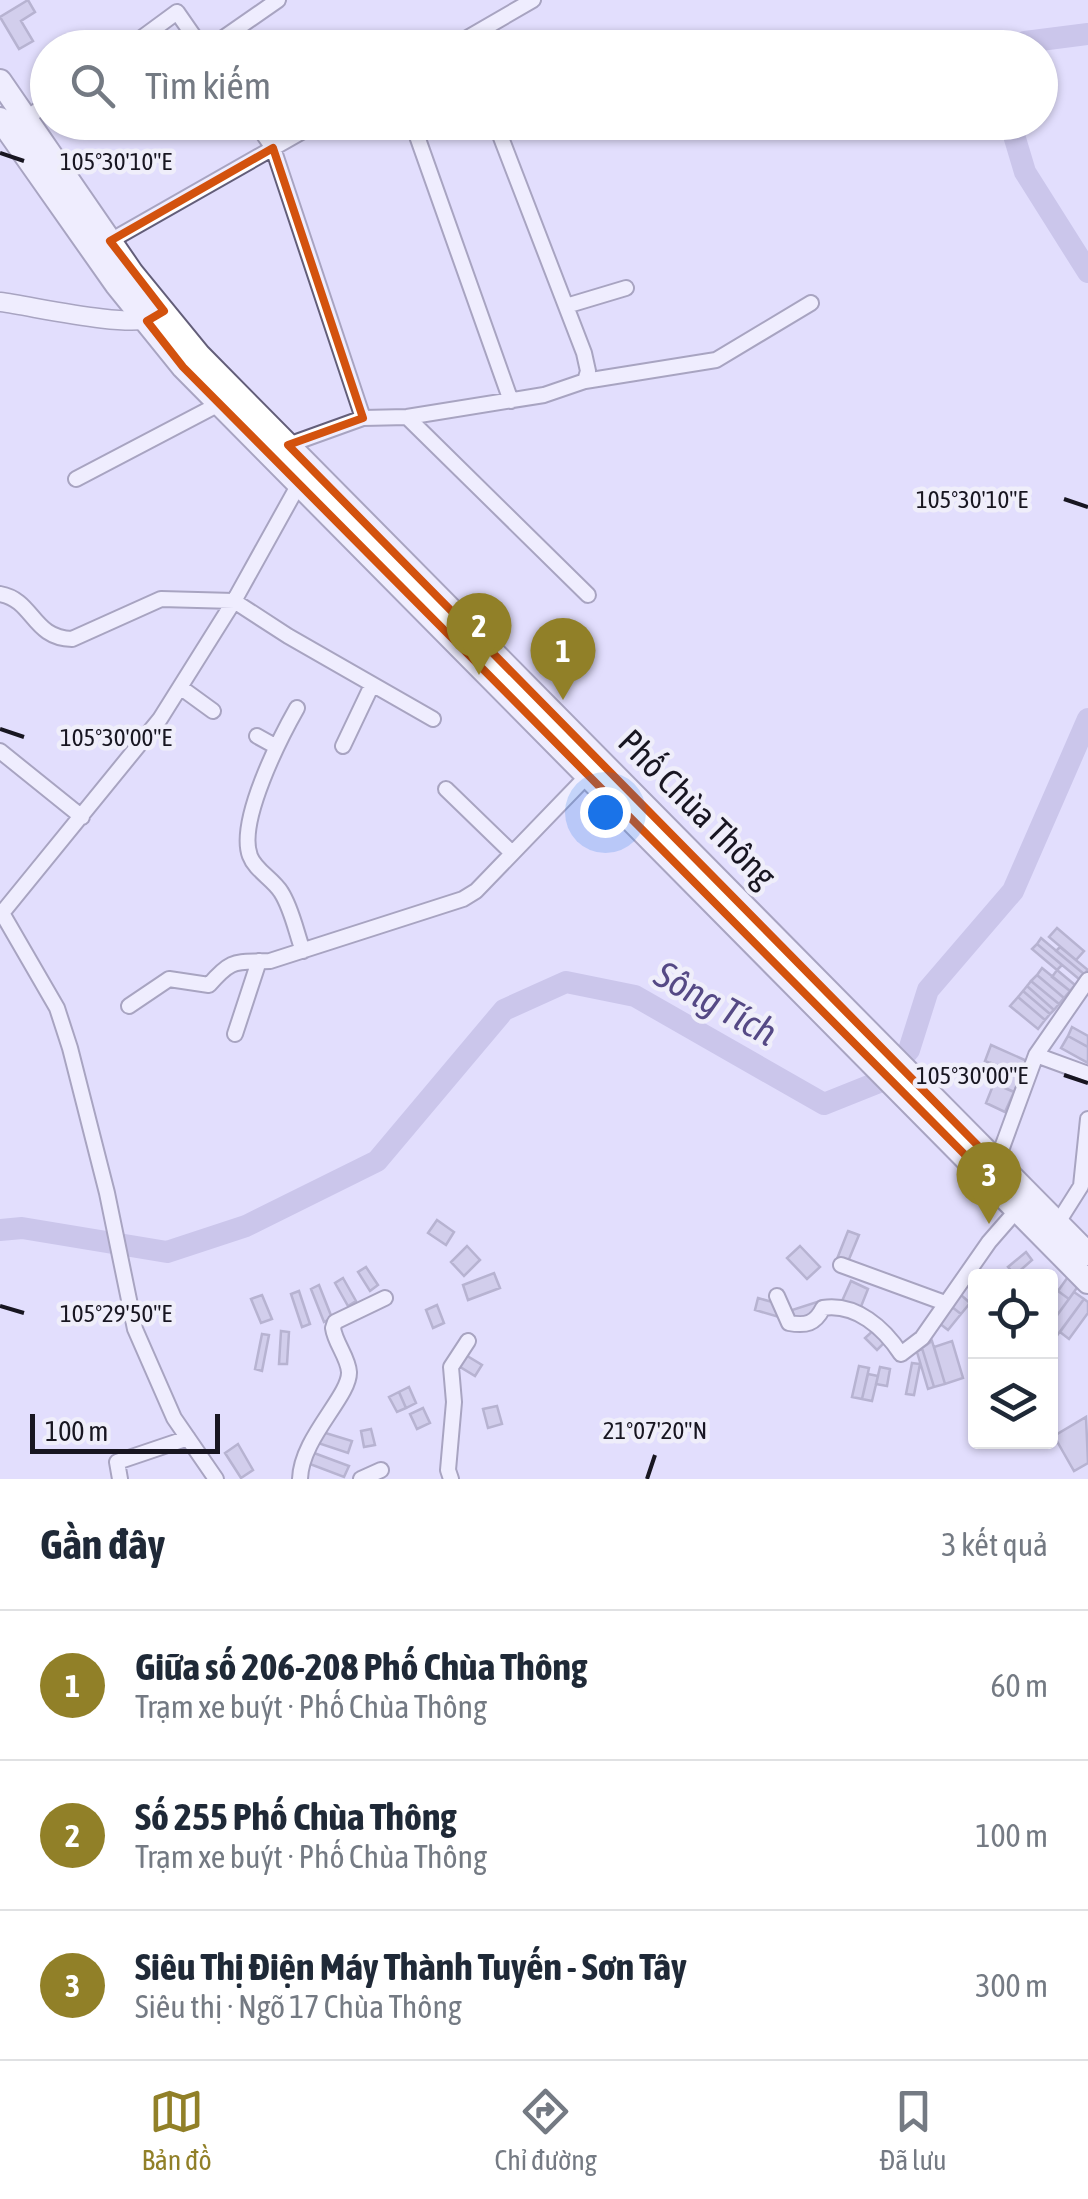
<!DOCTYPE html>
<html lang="vi">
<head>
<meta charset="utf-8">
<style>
  :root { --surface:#fff; --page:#f6f6f7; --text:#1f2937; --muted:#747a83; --line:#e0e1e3; --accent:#918028 }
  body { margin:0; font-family:"Asap Condensed",sans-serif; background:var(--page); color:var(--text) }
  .controls { position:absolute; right:30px; bottom:30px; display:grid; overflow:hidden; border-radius:10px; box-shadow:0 2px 8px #0004 }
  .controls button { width:90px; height:90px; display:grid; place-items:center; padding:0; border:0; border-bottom:2px solid var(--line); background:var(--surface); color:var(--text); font:50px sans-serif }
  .scale { position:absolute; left:30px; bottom:25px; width:190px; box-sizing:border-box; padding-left:10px; border:5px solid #181621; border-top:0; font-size:28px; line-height:35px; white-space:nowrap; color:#181621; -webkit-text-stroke:8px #efeefa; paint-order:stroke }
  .you { position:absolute; left:605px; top:812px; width:35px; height:35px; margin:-25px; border:8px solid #fff; border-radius:50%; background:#1a73e8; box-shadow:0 0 0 15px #1a73e833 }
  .badge { display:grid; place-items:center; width:65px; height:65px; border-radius:50%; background:var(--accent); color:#fff; font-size:32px; font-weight:700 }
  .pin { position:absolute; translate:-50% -82px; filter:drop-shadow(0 2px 5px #0008) }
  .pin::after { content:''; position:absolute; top:52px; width:35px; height:30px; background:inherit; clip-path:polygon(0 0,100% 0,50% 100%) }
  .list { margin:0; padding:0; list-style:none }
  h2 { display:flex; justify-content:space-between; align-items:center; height:130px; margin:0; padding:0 40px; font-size:42px }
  h2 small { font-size:32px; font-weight:400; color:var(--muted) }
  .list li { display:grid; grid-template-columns:65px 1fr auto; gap:30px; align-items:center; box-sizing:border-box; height:150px; padding:0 40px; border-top:2px solid var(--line) }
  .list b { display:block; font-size:38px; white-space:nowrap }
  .list p { margin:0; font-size:32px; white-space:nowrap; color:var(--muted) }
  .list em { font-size:32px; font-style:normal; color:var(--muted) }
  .icon { flex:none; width:55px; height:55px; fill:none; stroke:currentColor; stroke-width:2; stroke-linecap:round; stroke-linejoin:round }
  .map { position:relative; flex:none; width:1088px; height:1479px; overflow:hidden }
  .search { position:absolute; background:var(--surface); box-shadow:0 2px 8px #0004; left:30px; right:30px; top:30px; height:110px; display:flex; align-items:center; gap:25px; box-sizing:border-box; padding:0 35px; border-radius:55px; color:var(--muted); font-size:38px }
  .sheet { height:580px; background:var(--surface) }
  nav { display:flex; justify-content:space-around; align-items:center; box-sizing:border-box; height:140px; border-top:2px solid var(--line); background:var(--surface); font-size:28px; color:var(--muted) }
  nav a { display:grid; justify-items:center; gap:5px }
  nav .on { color:var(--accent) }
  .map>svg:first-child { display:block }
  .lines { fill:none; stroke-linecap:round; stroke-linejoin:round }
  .river { stroke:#afa8d6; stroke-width:22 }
  .building { fill:#bebad8; stroke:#837e9b; stroke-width:2.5 }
  .minor-casing { stroke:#635e79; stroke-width:18 }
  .tertiary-casing { stroke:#635e79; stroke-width:21 }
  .trunk-casing { stroke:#635e79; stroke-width:26 }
  .minor { stroke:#fff; stroke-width:14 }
  .tertiary { stroke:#fff; stroke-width:18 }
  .trunk { stroke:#fff; stroke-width:22 }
  .marked { fill:none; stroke:#d3520e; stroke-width:8; stroke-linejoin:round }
  .ticks { fill:none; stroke:#181621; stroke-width:4 }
  .labels { text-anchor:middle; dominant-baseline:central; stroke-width:9; stroke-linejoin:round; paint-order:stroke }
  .street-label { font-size:35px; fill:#181621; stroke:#efeefa }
  .water-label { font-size:38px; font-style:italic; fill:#554985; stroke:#efeefa }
  .ticks-label { font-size:25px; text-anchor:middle; fill:#181621; stroke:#efeefa; stroke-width:9; stroke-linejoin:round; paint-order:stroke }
</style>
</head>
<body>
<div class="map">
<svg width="1088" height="1479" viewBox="0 0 1088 1479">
  <rect width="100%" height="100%" fill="#e2defd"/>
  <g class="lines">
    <path class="river" d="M1023 48 1025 42 1088 34
      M1010 122 1025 172 1088 272
      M0 1230 22 1228 167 1252 246 1226 377 1161 504 1010 566 982 635 996 824 1104 884 1080 909 1050 928 990 1013 891 1088 719"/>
  </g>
  <path class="building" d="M28 0 35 12 21 21 33 41 19 49 0 17Z
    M1057 928 1084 951 1076 960 1049 937Z
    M1041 938 1084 974 1079 979 1037 944Z
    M1037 944 1062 965 1057 970 1032 949Z
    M1060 947 1088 970 1084 974 1056 951Z
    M1042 968 1070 991 1064 998 1037 975Z
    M1057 970 1075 985 1070 991 1052 977Z
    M1037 975 1064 998 1059 1004 1031 981Z
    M1031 981 1059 1004 1054 1010 1027 986Z
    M1027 986 1054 1010 1050 1014 1023 991Z
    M1023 991 1050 1014 1045 1020 1018 997Z
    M1018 997 1045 1020 1038 1029 1010 1006Z
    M1072 1027 1088 1036V1047L1068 1036Z
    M1068 1036 1088 1047V1063L1061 1048Z
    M991 1045 1027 1061 1021 1076 985 1061Z
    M991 1063 1021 1076 1014 1092 984 1079Z
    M994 1083 1014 1092 1005 1112 986 1103Z
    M437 1220 454 1232 446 1245 428 1233Z
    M848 1231 859 1235 847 1264 837 1259Z
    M467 1246 480 1260 464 1276 451 1262Z
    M800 1246 820 1267 807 1279 787 1258Z
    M1026 1252 1032 1260 1015 1275 1008 1267Z
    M366 1267 378 1285 370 1291 358 1272Z
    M494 1273 500 1288 468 1300 463 1285Z
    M1070 1274 1081 1282 1069 1299 1058 1291Z
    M343 1278 356 1301 348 1306 335 1283Z
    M851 1281 868 1289 860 1309 842 1301Z
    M319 1285 332 1318 324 1322 311 1289Z
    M299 1291 310 1324 302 1327 291 1294Z
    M1058 1291 1069 1299 1050 1325V1302Z
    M1074 1292 1084 1299 1050 1345V1325Z
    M262 1295 272 1319 261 1323 251 1299Z
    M961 1295 970 1303 961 1314 952 1307Z
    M758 1298 783 1305 779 1317 755 1310Z
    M1084 1299 1088 1302V1313L1069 1339 1060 1332Z
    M820 1301 823 1310 795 1320 792 1310Z
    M437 1305 444 1323 433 1328 426 1310Z
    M952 1307 961 1314 948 1330 939 1323Z
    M877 1327 888 1339 877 1350 865 1338Z
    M281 1331 289 1332 287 1364H279Z
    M262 1334 269 1335 262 1371 255 1369Z
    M932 1341 945 1384 934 1387 922 1348Z
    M952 1341 963 1378 945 1384 934 1347Z
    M922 1348 934 1387 928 1389 917 1352Z
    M464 1354 482 1365 475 1376 457 1365Z
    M912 1363 920 1364 914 1395 906 1394Z
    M859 1366 869 1368 862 1399 852 1397Z
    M880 1367 890 1369 887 1386 876 1384Z
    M868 1374 878 1376 872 1401 862 1399Z
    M409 1387 416 1403 406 1408 399 1392Z
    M399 1392 406 1408 397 1412 389 1397Z
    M497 1406 502 1424 488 1428 483 1409Z
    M423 1408 430 1423 417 1429 410 1414Z
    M1086 1417 1088 1463 1074 1471 1054 1436Z
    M371 1429 375 1445 364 1447 361 1431Z
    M319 1431 352 1441 348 1453 315 1442Z
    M238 1444 253 1470 241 1478 225 1453Z
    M306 1450 349 1466 344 1477 302 1461Z"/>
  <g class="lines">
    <g class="minor-casing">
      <path id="minor" d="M128 48 177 12 202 48
        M209 48 278 0
        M450 48 533 0
        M24 120 48 103
        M255 122 273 148 363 418
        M412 122 511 401
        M110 241 319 122
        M566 306 626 288
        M585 381 716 360 811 303
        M407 417 588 595
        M288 445 363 418 407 417 544 395 585 381 588 371 584 353 495 122
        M76 479 219 404
        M0 594C34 600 32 638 72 639L161 599 234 601 288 636 433 719
        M180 687 213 711
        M297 708C280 738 237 822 250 856 255 870 273 879 281 892 292 909 296 932 303 951
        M257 736 275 746
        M343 746 372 685
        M0 751 82 817
        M446 789 512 853
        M129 1006 169 979 209 985C233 957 236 963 270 961L463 899 476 891 588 775
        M235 1034 259 961
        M1036 1055 1088 1074
        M996 1164 1036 1055 1088 980
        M1057 1224 1081 1186 1088 1119
        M841 1265 945 1303
        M777 1296 789 1323C806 1326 815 1324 823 1308 856 1303 884 1328 901 1354L922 1338 989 1242 1016 1211
        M120 1479 117 1462 188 1438
        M216 1479 174 1418 135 1329 107 1193 70 1048 57 1008 2 913 160 719 234 601 299 484
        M300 1479C301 1438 350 1396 349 1372 348 1357 335 1343 333 1328L335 1322 385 1298
        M361 1479 381 1470
        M451 1479 448 1470 454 1402 451 1367 468 1341"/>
    </g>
    <g class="tertiary-casing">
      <path id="tertiary" d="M0 302C32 306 127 328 152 318"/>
    </g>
    <g class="trunk-casing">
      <path id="trunk" d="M0 81 132 273 199 355 1088 1254
        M0 119 116 284 183 367 1088 1282"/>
    </g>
    <use href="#minor" class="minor"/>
    <use href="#tertiary" class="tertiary"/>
    <use href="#trunk" class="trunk"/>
  </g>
  <path d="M0 0H1088V1479H0ZM273 148 363 418 288 445 996 1164 986 1176 183 367 147 321 164 311 110 241Z" fill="#e2defd" fill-opacity=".55" fill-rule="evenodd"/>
  <path class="marked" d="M273 148 363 418 288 445 996 1164 986 1176 183 367 147 321 164 311 110 241Z"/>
  <path class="ticks" d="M0 153 24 161M1064 499 1088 507M0 729 24 737M1064 1075 1088 1083M0 1306 24 1313M647 1479 655 1455"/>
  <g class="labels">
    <g class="street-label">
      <text transform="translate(698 808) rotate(45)">Phố Chùa Thông</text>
    </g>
    <g class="water-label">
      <text transform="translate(716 1003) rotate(29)">Sông Tích</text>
    </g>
  </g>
  <g class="ticks-label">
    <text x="116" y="170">105°30'10"E</text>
    <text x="972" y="508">105°30'10"E</text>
    <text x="116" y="746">105°30'00"E</text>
    <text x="972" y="1084">105°30'00"E</text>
    <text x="116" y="1322">105°29'50"E</text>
    <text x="655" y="1439">21°07'20"N</text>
  </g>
</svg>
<div class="controls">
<button><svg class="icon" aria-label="locate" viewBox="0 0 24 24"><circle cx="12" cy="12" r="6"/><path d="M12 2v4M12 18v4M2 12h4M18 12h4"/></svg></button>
<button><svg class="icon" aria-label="layers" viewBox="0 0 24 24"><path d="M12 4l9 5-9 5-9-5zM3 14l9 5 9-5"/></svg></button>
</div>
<div class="scale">100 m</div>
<div class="you"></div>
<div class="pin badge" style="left:563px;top:700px">1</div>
<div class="pin badge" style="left:479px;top:675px">2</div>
<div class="pin badge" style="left:989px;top:1224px">3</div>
<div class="search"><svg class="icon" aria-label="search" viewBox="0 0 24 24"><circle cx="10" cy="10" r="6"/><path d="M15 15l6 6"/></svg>Tìm kiếm</div>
</div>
<section class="sheet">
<h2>Gần đây<small>3 kết quả</small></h2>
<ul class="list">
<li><span class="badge">1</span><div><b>Giữa số 206-208 Phố Chùa Thông</b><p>Trạm xe buýt · Phố Chùa Thông</p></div><em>60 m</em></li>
<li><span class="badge">2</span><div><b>Số 255 Phố Chùa Thông</b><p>Trạm xe buýt · Phố Chùa Thông</p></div><em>100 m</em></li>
<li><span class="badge">3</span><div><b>Siêu Thị Điện Máy Thành Tuyến - Sơn Tây</b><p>Siêu thị · Ngõ 17 Chùa Thông</p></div><em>300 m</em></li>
</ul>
</section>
<nav>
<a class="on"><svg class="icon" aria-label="map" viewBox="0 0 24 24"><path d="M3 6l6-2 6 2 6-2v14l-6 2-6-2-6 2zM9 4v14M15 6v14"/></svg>Bản đồ</a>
<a><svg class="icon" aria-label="directions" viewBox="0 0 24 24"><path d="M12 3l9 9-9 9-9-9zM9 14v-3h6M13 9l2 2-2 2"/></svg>Chỉ đường</a>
<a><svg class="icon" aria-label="saved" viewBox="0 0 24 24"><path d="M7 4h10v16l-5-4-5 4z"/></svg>Đã lưu</a>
</nav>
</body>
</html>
